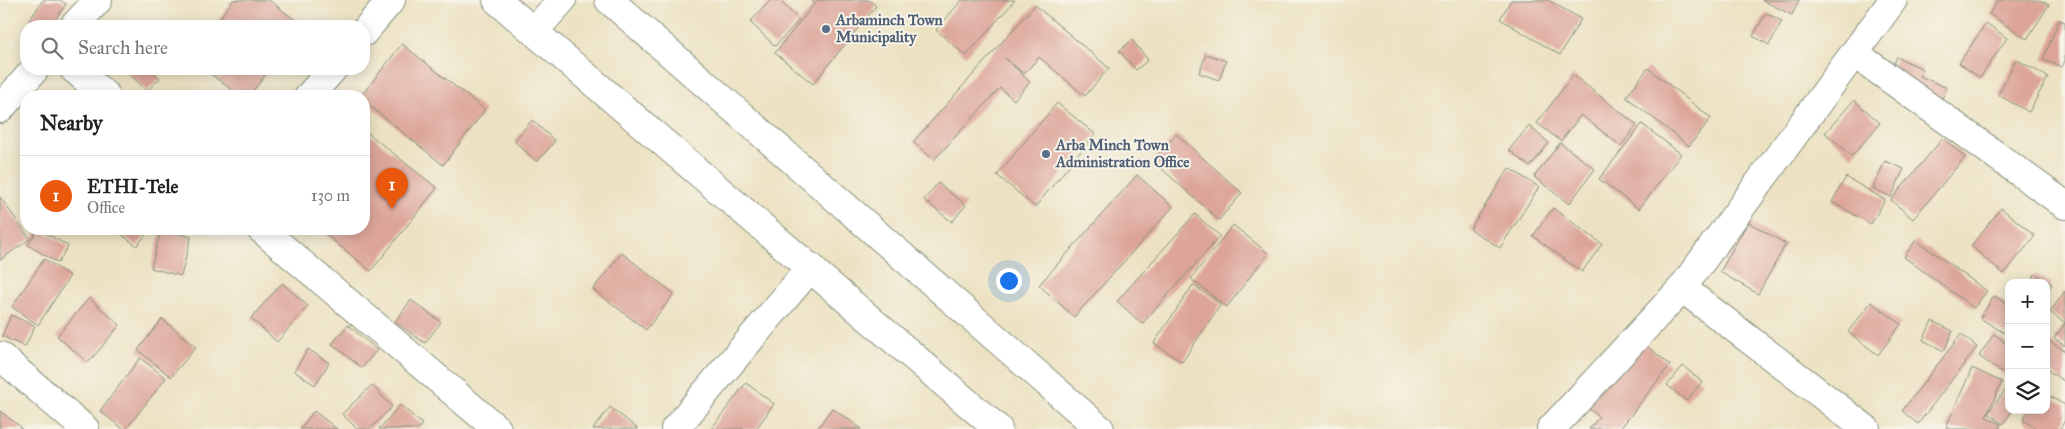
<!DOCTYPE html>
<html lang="en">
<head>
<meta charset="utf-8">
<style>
  :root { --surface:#fff; --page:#f6f6f6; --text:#222; --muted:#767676; --line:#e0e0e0; --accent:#ea580c }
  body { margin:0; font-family:"IM FELL Great Primer",serif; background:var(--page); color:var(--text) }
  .controls { position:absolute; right:15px; bottom:15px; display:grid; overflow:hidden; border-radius:10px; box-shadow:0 2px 12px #0003 }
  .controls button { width:45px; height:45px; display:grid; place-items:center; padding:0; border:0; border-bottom:1px solid var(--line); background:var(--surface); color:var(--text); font:25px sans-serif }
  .you { position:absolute; left:1008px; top:280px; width:18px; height:18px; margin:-12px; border:4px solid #fff; border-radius:50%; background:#1a73e8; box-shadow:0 0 0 8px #1a73e833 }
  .badge { display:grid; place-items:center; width:32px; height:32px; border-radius:50%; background:var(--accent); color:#fff; font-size:16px; font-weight:700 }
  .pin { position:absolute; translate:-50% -41px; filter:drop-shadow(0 1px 2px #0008) }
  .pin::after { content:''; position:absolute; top:26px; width:18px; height:15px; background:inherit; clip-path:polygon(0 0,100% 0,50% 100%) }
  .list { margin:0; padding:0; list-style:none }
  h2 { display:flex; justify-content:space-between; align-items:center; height:65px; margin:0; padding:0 20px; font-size:21px }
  h2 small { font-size:16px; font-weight:400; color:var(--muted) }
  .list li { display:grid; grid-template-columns:32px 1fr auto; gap:15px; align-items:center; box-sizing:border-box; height:80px; padding:0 20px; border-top:1px solid var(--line) }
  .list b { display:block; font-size:19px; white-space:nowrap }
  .list p { margin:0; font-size:16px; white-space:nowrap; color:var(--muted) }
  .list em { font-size:16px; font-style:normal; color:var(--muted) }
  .icon { flex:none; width:28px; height:28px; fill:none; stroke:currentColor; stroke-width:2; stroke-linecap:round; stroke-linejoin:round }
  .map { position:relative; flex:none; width:2065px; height:429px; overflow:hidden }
  .search { position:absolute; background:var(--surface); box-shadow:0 2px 12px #0003; left:20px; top:20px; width:350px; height:55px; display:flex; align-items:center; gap:12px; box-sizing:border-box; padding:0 18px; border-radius:20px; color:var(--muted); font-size:19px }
  .panel { position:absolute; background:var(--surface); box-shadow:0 2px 12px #0003; left:20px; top:90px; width:350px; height:145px; border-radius:20px }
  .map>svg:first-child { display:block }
  .building { fill:#dda59a }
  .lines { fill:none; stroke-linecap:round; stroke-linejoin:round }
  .minor-casing { stroke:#86907b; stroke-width:30 }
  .trunk-casing { stroke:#86907b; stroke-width:30 }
  .minor { stroke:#fff; stroke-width:28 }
  .trunk { stroke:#fff; stroke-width:28 }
  .service-dot { fill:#5c6f8a; stroke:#f7f3e8; stroke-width:2 }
  .labels { text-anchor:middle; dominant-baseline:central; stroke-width:4; stroke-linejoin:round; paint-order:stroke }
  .service-label { font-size:15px; font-weight:bold; fill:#4e5e75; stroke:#f7f3e8; text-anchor:start }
</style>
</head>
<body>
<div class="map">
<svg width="2065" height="429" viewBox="0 0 2065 429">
  <rect width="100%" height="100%" fill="#f7f3e8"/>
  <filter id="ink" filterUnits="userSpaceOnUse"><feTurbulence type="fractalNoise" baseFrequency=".02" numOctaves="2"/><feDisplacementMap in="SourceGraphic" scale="10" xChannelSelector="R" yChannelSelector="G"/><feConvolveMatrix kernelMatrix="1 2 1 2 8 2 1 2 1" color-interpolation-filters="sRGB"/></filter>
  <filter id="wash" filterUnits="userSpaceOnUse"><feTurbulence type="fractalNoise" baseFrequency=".0096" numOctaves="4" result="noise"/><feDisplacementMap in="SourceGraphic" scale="20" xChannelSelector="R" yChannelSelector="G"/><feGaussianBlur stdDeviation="1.12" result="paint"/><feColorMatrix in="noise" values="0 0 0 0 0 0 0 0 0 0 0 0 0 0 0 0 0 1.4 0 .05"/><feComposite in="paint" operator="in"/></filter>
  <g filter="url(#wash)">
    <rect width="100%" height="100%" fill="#ece2c2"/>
    <g id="blocks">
      <path class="building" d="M43 0H60L66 4 51 26H37L29 21Z
        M233 0H269L303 26H214Z
        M771 0H779L799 20 775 46 750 22Z
        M811 0H869L876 6 813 84 775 53 815 3Z
        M962 0H1015L966 56 936 30Z
        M1511 0H1548L1581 19 1560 55 1500 19Z
        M1762 0H1799L1792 15Z
        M1998 0H2040L2049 5 2027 39 1989 14Z
        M1035 5 1109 68 1085 96 1039 57 1024 74 1005 58 1030 82 1014 100 1000 88 934 160 913 142Z
        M1766 13 1782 21 1769 45 1753 36Z
        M2059 20 2065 22V61L2062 67 2043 60Z
        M1986 23 2007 38 1980 78 1959 63Z
        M1132 40 1148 60 1136 70 1119 51Z
        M402 44 485 110 443 165 364 101V96H361Z
        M1206 54 1226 61 1219 80 1199 73Z
        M1897 57 1923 69 1920 76 1947 88 1938 107 1884 83Z
        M2016 59 2048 77 2029 112 1998 95Z
        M1648 68 1711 118 1689 146 1626 97Z
        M124 69H150L160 78 147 91Z
        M204 69H270L249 96H240Z
        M1573 75 1637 125 1621 146 1581 115 1561 141 1537 123Z
        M1854 100 1880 123 1852 156 1825 133Z
        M1057 103 1095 134 1035 207 997 175Z
        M532 120 555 141 537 162 514 141Z
        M1642 124 1681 154 1639 209 1599 179Z
        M1529 126 1549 143 1530 167 1509 150Z
        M364 130 437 188 371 271 319 229H364Z
        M1176 134 1242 193 1219 220 1153 161Z
        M1943 138 1965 157 1913 219 1891 200Z
        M1560 143 1595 169 1569 204 1534 177Z
        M1885 161 1904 169 1891 197 1873 188Z
        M1509 168 1539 187 1500 248 1470 229Z
        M1137 175 1173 207 1074 317 1039 285Z
        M1846 177 1885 200 1871 224 1832 202Z
        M938 183 966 205 952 222 924 200Z
        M0 197 30 239 0 260Z
        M1553 208 1602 244 1582 272 1533 236Z
        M2001 208 2035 236 2004 274 1971 246Z
        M1195 214 1220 236 1142 324 1117 301Z
        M1748 222 1786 244 1758 294 1720 272Z
        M1233 225 1268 253 1227 307 1191 279Z
        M38 229 68 246 58 263 28 245Z
        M114 229H150L137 246Z
        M161 229 191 237 181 276 151 268Z
        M1916 240 1987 291 1974 308 1904 257Z
        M622 253 674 294 646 330 593 289Z
        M44 259 70 276 38 325 12 307Z
        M2035 274 2052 284 2046 293V283H2029Z
        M282 283 308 306 277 342 251 318Z
        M1193 285 1221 304 1182 362 1154 343Z
        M2065 291V323L2050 312Z
        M1994 296 2009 305V336L1980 318Z
        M89 298 120 325 88 363 57 336Z
        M411 300 441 322 425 343 395 322Z
        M1871 302 1901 324 1878 355 1848 332Z
        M11 315 35 326 25 347 2 336Z
        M162 319 196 347 171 377 138 350Z
        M1932 321 1953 331 1944 351 1923 340Z
        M2065 323V346L2054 338Z
        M348 325 377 350 362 368 332 344Z
        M1961 334 1977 347 1918 424 1902 411Z
        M1994 334 2009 345V378L1979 356Z
        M1639 339 1670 365 1620 429H1589L1599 417 1584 404Z
        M2046 339 2065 351V382L2046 369Z
        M308 349 329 363 315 385 294 371Z
        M140 358 166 378 126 429H123L100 411Z
        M1683 366 1702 382 1686 401 1667 385Z
        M1972 368 2002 382 1986 417 2001 424 1999 429H1950L1946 427Z
        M746 383 774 404 756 429H711Z
        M372 385 392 407 370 429H357L342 414Z
        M2007 388 2009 389V410H2013L2003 424 1988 413Z
        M2046 394 2065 405V420L2060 429H2037L2023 420 2028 410H2046Z
        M400 405 422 424 418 429H379Z
        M610 407 638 429H593Z
        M832 408 862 429H817Z
        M0 411 22 428 21 429H0Z
        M314 411 337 429H300Z"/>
    </g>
  </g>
  <g filter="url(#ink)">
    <use href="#blocks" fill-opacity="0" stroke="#86907b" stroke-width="1"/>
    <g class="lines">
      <g class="minor-casing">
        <path id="minor" d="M74 26 98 0
          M364 32 391 0
          M1854 53 2065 205
          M74 69 106 96
          M309 96 333 69
          M0 109 35 69
          M261 229 497 429
          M1682 288 1866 429
          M0 356 85 429
          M675 429 811 267
          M1551 429 1682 288 1893 0"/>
      </g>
      <g class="trunk-casing">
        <path id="trunk" d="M497 0 998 429
          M609 0 1100 429
          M534 31 562 0"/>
      </g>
      <use href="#minor" class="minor"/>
      <use href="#trunk" class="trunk"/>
    </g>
  </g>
  <g class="service-dot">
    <circle cx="826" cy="29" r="5"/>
    <circle cx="1046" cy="154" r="5"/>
  </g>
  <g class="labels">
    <g class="service-label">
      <text x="836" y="20">Arbaminch Town<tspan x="836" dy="17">Municipality</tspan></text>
      <text x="1056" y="145">Arba Minch Town<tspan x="1056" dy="17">Administration Office</tspan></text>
    </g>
  </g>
</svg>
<div class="controls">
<button>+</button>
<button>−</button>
<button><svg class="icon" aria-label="layers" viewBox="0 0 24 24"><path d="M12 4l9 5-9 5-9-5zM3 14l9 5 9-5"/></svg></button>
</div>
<div class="you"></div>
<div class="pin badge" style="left:392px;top:209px">1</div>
<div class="search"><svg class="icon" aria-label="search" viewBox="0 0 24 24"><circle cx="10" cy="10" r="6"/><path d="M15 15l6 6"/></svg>Search here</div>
<section class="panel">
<h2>Nearby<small></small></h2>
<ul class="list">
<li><span class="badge">1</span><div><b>ETHI-Tele</b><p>Office</p></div><em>130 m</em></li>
</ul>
</section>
</div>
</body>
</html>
